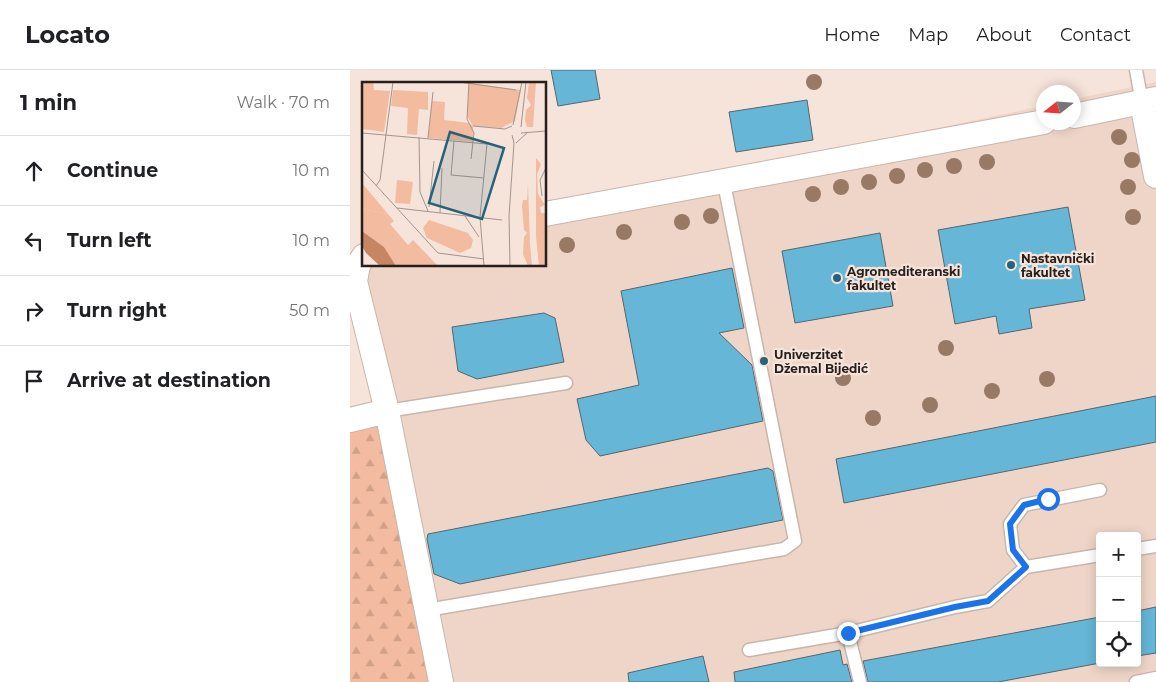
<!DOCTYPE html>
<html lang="en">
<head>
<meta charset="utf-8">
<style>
  :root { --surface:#fff; --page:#f6f6f6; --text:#202124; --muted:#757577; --line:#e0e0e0 }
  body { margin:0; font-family:Montserrat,sans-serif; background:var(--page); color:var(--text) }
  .controls { position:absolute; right:15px; bottom:15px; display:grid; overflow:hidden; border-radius:5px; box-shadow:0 2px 12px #0003 }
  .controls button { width:45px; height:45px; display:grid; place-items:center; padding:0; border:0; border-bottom:1px solid var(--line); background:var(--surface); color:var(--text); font:25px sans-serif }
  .compass { position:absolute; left:686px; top:15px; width:45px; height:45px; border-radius:50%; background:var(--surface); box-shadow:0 2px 12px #0003; rotate:253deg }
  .stop { position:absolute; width:15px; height:15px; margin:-11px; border:4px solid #1a73e8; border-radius:50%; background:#fff }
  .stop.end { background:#1a73e8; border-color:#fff; box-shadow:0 1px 5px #0008 }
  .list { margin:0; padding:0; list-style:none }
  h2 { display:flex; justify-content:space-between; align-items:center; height:65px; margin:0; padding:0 20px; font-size:21px }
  h2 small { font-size:16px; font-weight:400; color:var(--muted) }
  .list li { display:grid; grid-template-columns:32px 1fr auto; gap:15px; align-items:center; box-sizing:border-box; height:70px; padding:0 20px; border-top:1px solid var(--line) }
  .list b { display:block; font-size:19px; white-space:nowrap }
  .list em { font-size:16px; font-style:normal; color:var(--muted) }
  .icon { flex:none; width:28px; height:28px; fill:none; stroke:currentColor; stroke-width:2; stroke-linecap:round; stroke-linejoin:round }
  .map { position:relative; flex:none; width:806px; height:612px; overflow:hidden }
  header { display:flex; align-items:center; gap:30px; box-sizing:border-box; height:70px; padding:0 25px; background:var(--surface); border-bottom:1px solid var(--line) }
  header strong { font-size:24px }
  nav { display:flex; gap:28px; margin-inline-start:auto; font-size:18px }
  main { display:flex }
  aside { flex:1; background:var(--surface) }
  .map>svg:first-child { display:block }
  .built { fill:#efd5c8; fill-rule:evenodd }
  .forest { fill:url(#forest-firs) }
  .building { fill:#66b6d7; stroke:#54666e }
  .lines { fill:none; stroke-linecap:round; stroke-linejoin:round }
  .lane-casing { stroke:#c8b6ad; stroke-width:15 }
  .street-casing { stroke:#c8b6ad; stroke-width:26 }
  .lane { stroke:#fff; stroke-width:12 }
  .street { stroke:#fff; stroke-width:24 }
  .tree { fill:#987966 }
  .route { stroke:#1a73e8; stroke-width:6 }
  .poi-dot { fill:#26627a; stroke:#f6e3da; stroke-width:2 }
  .labels { text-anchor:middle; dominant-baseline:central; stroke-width:4.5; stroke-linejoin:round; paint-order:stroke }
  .poi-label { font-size:12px; font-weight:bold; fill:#261f1c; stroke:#f6e3da; text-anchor:start }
  .inset-road { fill:none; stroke:#a3958e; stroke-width:1 }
  .view { fill:#26627a; fill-opacity:0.15; stroke:#26627a; stroke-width:2.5 }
  .inset-edge { fill:none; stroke:#261f1c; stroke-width:2.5 }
</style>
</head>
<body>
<header>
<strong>Locato</strong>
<nav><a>Home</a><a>Map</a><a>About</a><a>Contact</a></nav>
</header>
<main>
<aside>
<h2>1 min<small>Walk · 70 m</small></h2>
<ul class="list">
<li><svg class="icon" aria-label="ahead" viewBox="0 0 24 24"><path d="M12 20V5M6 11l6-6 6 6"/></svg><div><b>Continue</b></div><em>10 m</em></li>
<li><svg class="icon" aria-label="left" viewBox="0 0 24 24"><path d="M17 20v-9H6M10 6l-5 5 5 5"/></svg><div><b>Turn left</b></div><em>10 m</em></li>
<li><svg class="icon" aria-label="right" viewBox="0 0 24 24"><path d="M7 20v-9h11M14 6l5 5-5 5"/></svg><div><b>Turn right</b></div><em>50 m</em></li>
<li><svg class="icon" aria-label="arrive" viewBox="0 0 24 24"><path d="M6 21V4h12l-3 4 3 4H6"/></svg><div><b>Arrive at destination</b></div></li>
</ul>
</aside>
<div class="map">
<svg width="806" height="612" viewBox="0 0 806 612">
  <defs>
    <pattern id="forest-firs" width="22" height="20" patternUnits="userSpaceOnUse" patternTransform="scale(1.25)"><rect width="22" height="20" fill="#f3bb9f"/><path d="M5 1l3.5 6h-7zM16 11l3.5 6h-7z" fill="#d0a088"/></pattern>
  </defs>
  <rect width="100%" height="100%" fill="#f6e3da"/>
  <path class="built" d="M806 12V612H85L14 195H195V140L693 36 694 52H724V29ZM750 466H787V593H750Z"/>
  <path class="forest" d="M33 342 86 612H0V350Z"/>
  <path class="building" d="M201 0H245L250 29 208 36Z
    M457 30 463 70 386 82 379 42Z
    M718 137 735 230 679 239 682 258 649 264 646 246 605 254 588 160Z
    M530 163 543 236 445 253 432 181Z
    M382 198 394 258 369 263 402 295 413 351 250 386 236 370 227 329 289 315 271 221Z
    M194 243 205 248 214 292 127 309 108 301 102 257Z
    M806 326V372L494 433 486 389Z
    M418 398 423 401 433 450 110 514 84 504 77 469 78 464Z
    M806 537V583L787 586V541Z
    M750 547V593L648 612H518L513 591Z
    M490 580 493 595 497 594 502 612H385L384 602Z
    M353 586 359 612H279L278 603Z"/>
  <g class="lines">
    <g class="lane-casing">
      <path id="lane" d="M786 0 792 33
        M37 341 216 313
        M787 479 806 476
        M676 497 663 480 660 454 674 435 750 420
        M77 540 434 479 445 471 374 113
        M498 563 510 612
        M399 580 498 563 605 537 638 531 676 497 750 485
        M786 612 806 608"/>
    </g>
    <g class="street-casing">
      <path id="street" d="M792 33 806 106
        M724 46 806 29
        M195 144 694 52
        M14 186 8 195 5 211 37 341 91 612
        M0 350 37 341"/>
    </g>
    <use href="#lane" class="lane"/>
    <use href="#street" class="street"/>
  </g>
  <g class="tree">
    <circle cx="464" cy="12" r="8"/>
    <circle cx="769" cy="67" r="8"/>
    <circle cx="782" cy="90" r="8"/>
    <circle cx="637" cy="92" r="8"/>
    <circle cx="604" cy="96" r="8"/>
    <circle cx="575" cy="100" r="8"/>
    <circle cx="547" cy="106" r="8"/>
    <circle cx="519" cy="112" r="8"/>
    <circle cx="491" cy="117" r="8"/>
    <circle cx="778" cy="117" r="8"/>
    <circle cx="463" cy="124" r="8"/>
    <circle cx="361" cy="146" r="8"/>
    <circle cx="783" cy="147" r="8"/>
    <circle cx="332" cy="152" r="8"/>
    <circle cx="274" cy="162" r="8"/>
    <circle cx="217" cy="175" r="8"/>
    <circle cx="596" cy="278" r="8"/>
    <circle cx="493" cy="308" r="8"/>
    <circle cx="697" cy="309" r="8"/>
    <circle cx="642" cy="321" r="8"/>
    <circle cx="580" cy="335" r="8"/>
    <circle cx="523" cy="348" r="8"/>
  </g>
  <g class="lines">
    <path class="route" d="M498 563 605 537 638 531 676 497 663 480 660 454 674 435 698 429"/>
  </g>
  <g class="poi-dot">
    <circle cx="661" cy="195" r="5"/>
    <circle cx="487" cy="208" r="5"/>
    <circle cx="414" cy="291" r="5"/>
  </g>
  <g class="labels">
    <g class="poi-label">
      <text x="671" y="188">Nastavnički<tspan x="671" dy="14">fakultet</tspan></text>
      <text x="497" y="201">Agromediteranski<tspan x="497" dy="14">fakultet</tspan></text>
      <text x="424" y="284">Univerzitet<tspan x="424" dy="14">Džemal Bijedić</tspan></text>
    </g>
  </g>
  <g transform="translate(12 12)">
    <rect width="184" height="184" fill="#f6e3da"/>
    <path d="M0 0H11L12 8 28 9 22 50 0 47ZM167 0H174L171 45H165L163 38 164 28 169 23 165 16ZM107 1 159 8 153 39 139 46 111 44 105 34ZM31 8 66 10V28L57 27 55 53 45 52 46 26 29 24ZM0 101 26 132 0 127Z" fill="#f3bb9f"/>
    <path d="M70 19 83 20 82 38 107 41 111 44V60L66 56ZM174 76 179 82 175 92 176 112 183 123 178 125 179 131H184V184H177L174 154ZM166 102 168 162 170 184H166L161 172 162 155 165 151 162 148 160 124 161 118H165ZM0 127 26 132 32 139 28 142 46 163 51 158 76 184H34L22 165 0 149Z" fill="#f3bb9f"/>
    <path d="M35 98 51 100 48 122 33 121ZM67 138 106 151 111 158 109 166 98 171 65 156 61 146Z" fill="#f3bb9f"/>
    <path d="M0 149 22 165 34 184H18L4 171 0 164Z" fill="#c68664"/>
    <path class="inset-road" d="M97 0 154 8M107 0 105 37 112 51 109 77M151 43 160 0M111 44 143 47 150 44M159 45 164 0M0 51 125 62 118 135 122 184M159 51 184 49M57 55 58 110 66 129M66 56 71 10M92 59 89 93 122 96M154 61 166 50M0 88 76 171 122 177M14 104 18 98 31 0M180 114 178 98 184 86M67 125 72 79M35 126 140 138M78 131 80 86M103 134 117 155M148 184 147 134 152 61 150 53"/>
    <path class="view" d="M88 50 142 66 120 137 67 121Z"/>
    <rect width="184" height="184" class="inset-edge"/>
  </g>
</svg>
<div class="controls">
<button>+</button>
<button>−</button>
<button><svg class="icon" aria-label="locate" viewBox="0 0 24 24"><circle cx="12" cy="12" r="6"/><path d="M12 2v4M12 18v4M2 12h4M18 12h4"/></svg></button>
</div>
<svg class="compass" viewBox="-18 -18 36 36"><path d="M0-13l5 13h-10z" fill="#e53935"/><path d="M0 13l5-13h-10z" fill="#757577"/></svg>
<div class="stop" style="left:698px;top:429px"></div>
<div class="stop end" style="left:498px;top:563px"></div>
</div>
</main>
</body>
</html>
